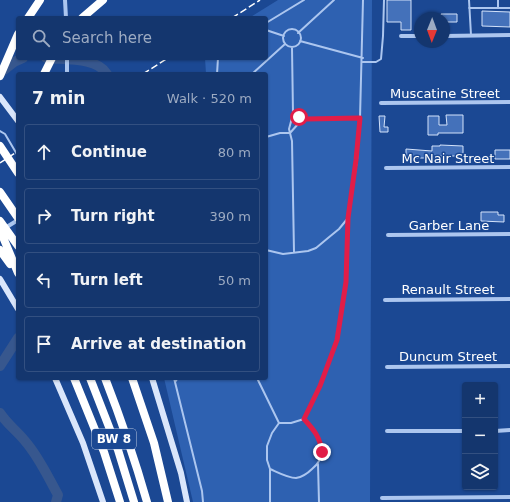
<!DOCTYPE html>
<html lang="en">
<head>
<meta charset="utf-8">
<style>
  :root { --surface:#14366e; --page:#214176; --text:#f1f3f6; --muted:#9dabc2; --line:#335081 }
  body { margin:0; font-family:"DejaVu Sans",sans-serif; background:var(--page); color:var(--text) }
  .controls { position:absolute; right:12px; bottom:12px; display:grid; overflow:hidden; border-radius:4px; box-shadow:0 1px 3px #0004 }
  .controls button { width:36px; height:36px; display:grid; place-items:center; padding:0; border:0; border-bottom:1px solid var(--line); background:var(--surface); color:var(--text); font:20px sans-serif }
  .compass { position:absolute; left:414px; top:12px; width:36px; height:36px; border-radius:50%; background:var(--surface); box-shadow:0 1px 3px #0004; rotate:181deg }
  .stop { position:absolute; width:12px; height:12px; margin:-9px; border:3px solid #e11d48; border-radius:50%; background:#fff }
  .stop.end { background:#e11d48; border-color:#fff; box-shadow:0 1px 4px #0008 }
  .list { margin:0; padding:0; list-style:none }
  h2 { display:flex; justify-content:space-between; align-items:center; height:52px; margin:0; padding:0 16px; font-size:17px }
  h2 small { font-size:13px; font-weight:400; color:var(--muted) }
  .list li { display:grid; grid-template-columns:26px 1fr auto; gap:12px; align-items:center; box-sizing:border-box; height:56px; margin:0 8px 8px; padding:0 8px; border:1px solid var(--line); border-radius:4px }
  .list b { display:block; font-size:15px; white-space:nowrap }
  .list em { font-size:13px; font-style:normal; color:var(--muted) }
  .icon { flex:none; width:22px; height:22px; fill:none; stroke:currentColor; stroke-width:2; stroke-linecap:round; stroke-linejoin:round }
  .map { position:relative; flex:none; width:510px; height:502px; overflow:hidden }
  .search { position:absolute; background:var(--surface); box-shadow:0 1px 3px #0004; left:16px; top:16px; width:252px; height:44px; display:flex; align-items:center; gap:10px; box-sizing:border-box; padding:0 14px; border-radius:4px; color:var(--muted); font-size:15px }
  .panel { position:absolute; background:var(--surface); box-shadow:0 1px 3px #0004; left:16px; top:72px; width:252px; height:308px; border-radius:4px }
  .map>svg:first-child { display:block }
  .green { fill:#2e61b1 }
  .lines { fill:none; stroke-linecap:round; stroke-linejoin:round }
  .river { stroke:#37578e; stroke-width:10 }
  .building { fill:#4471ba; stroke:#d3e2fa }
  .lane { stroke:#acc6ef; stroke-width:2 }
  .street { stroke:#acc6ef; stroke-width:4 }
  .secondary { stroke:#dae6fb; stroke-width:6 }
  .highway { stroke:#fff; stroke-width:8 }
  .rail { stroke:#fff; stroke-width:1.5; stroke-dasharray:7 3; stroke-linecap:butt }
  .route { stroke:#e11d48; stroke-width:5 }
  .labels { text-anchor:middle; dominant-baseline:central; stroke-width:3; stroke-linejoin:round; paint-order:stroke }
  .shield { fill:#1b4893; stroke:#bbc8df; stroke-width:1 }
  .shield-label { font-size:12px; font-weight:bold; fill:#fff }
  .street-label { font-size:13px; fill:#fff; stroke:#1b4893 }
</style>
</head>
<body>
<div class="map">
<svg width="510" height="502" viewBox="0 0 510 502">
  <rect width="100%" height="100%" fill="#1b4893"/>
  <path class="green" d="M278 0H372L370 502H193L164 378H266V74H206L205 58H266V18H249Z"/>
  <g class="lines">
    <path class="river" d="M46 58C64 60 97 57 107 74
      M0 73 14 62 23 58
      M0 366 18 338
      M0 413C7 424 17 431 25 441 39 457 48 477 58 495L56 502"/>
  </g>
  <path class="building" d="M387 0H411V30H401V22H387Z
    M482 11 510 12V27L482 26Z
    M441 14H457V22H444V18H441Z
    M446 115H463V133H438V135H428V116H439V125H447Z
    M379 116H385L384 127H388V132H380Z
    M440 145 463 146V156H439V158H406V149L432 151V146H440Z
    M495 150H510V159H495Z
    M481 212H498V215H504V222L481 221Z"/>
  <g class="lines">
    <path class="lane" d="M469 0 471 35
      M498 0V8
      M469 8H510
      M266 23 304 0
      M283 38a9 9 0 1 1 18 0a9 9 0 1 1-18 0Z
      M266 30 284 36
      M298 33 334 0
      M300 41 363 58
      M292 48 293 114 289 129 292 141 294 252
      M363 62H376L381 59 383 36 384 0
      M217 74 218 58
      M252 74 285 44
      M293 114 306 119 360 118
      M0 131 5 134 18 156
      M266 137 280 133H290L298 124 306 119
      M266 250 283 254 308 251 316 248 328 238 339 229 348 218 357 160 360 118 363 0
      M174 378 202 491 203 502
      M257 378 279 423
      M175 382 178 378
      M318 464 319 502
      M270 469C277 472 288 478 296 478 302 477 308 473 312 469 332 453 317 434 304 419
      M270 502V469L267 460V446L272 433 279 423H291L304 419 320 386 337 340 346 282 348 218"/>
    <path class="street" d="M65 0 66 18
      M401 36H420
      M444 36 510 35
      M67 58V74
      M381 103 510 102
      M386 168 510 167
      M5 228 18 220
      M388 235 510 234
      M385 300 510 299
      M387 367 510 366
      M387 431H465
      M495 431 510 430
      M382 498 510 497"/>
    <path class="secondary" d="M0 97 18 121
      M0 279 18 309
      M55 378 83 443 103 502
      M152 378 181 473 187 502"/>
    <path class="highway" d="M28 18 40 0
      M82 18 103 0
      M44 74 52 58
      M0 76 18 34
      M0 146 18 173
      M0 192 18 218
      M0 221 18 246
      M0 230 18 273
      M0 250 10 264
      M74 378 104 452 120 502
      M90 378 118 450 134 502
      M105 378C121 419 135 460 147 502
      M132 378 154 443 168 502"/>
    <path class="rail" d="M232 18 260 0
      M143 74 168 58
      M0 163 18 151"/>
  </g>
  <g class="lines">
    <path class="route" d="M299 117 306 119 360 118 356 160 348 218 346 282 337 340 320 386 304 419C314 430 320 437 322 452"/>
  </g>
  <g class="labels">
    <rect class="shield" x="92" y="429" width="44" height="20" rx="3"/>
    <g class="shield-label">
      <text x="114" y="439">BW 8</text>
    </g>
    <g class="street-label">
      <text x="445" y="93">Muscatine Street</text>
      <text x="448" y="158">Mc Nair Street</text>
      <text x="449" y="225">Garber Lane</text>
      <text x="448" y="289">Renault Street</text>
      <text x="448" y="356">Duncum Street</text>
    </g>
  </g>
</svg>
<div class="controls">
<button>+</button>
<button>−</button>
<button><svg class="icon" aria-label="layers" viewBox="0 0 24 24"><path d="M12 4l9 5-9 5-9-5zM3 14l9 5 9-5"/></svg></button>
</div>
<svg class="compass" viewBox="-18 -18 36 36"><path d="M0-13l5 13h-10z" fill="#e53935"/><path d="M0 13l5-13h-10z" fill="#9dabc2"/></svg>
<div class="stop" style="left:299px;top:117px"></div>
<div class="stop end" style="left:322px;top:452px"></div>
<div class="search"><svg class="icon" aria-label="search" viewBox="0 0 24 24"><circle cx="10" cy="10" r="6"/><path d="M15 15l6 6"/></svg>Search here</div>
<section class="panel">
<h2>7 min<small>Walk · 520 m</small></h2>
<ul class="list">
<li><svg class="icon" aria-label="ahead" viewBox="0 0 24 24"><path d="M12 20V5M6 11l6-6 6 6"/></svg><div><b>Continue</b></div><em>80 m</em></li>
<li><svg class="icon" aria-label="right" viewBox="0 0 24 24"><path d="M7 20v-9h11M14 6l5 5-5 5"/></svg><div><b>Turn right</b></div><em>390 m</em></li>
<li><svg class="icon" aria-label="left" viewBox="0 0 24 24"><path d="M17 20v-9H6M10 6l-5 5 5 5"/></svg><div><b>Turn left</b></div><em>50 m</em></li>
<li><svg class="icon" aria-label="arrive" viewBox="0 0 24 24"><path d="M6 21V4h12l-3 4 3 4H6"/></svg><div><b>Arrive at destination</b></div></li>
</ul>
</section>
</div>
</body>
</html>
